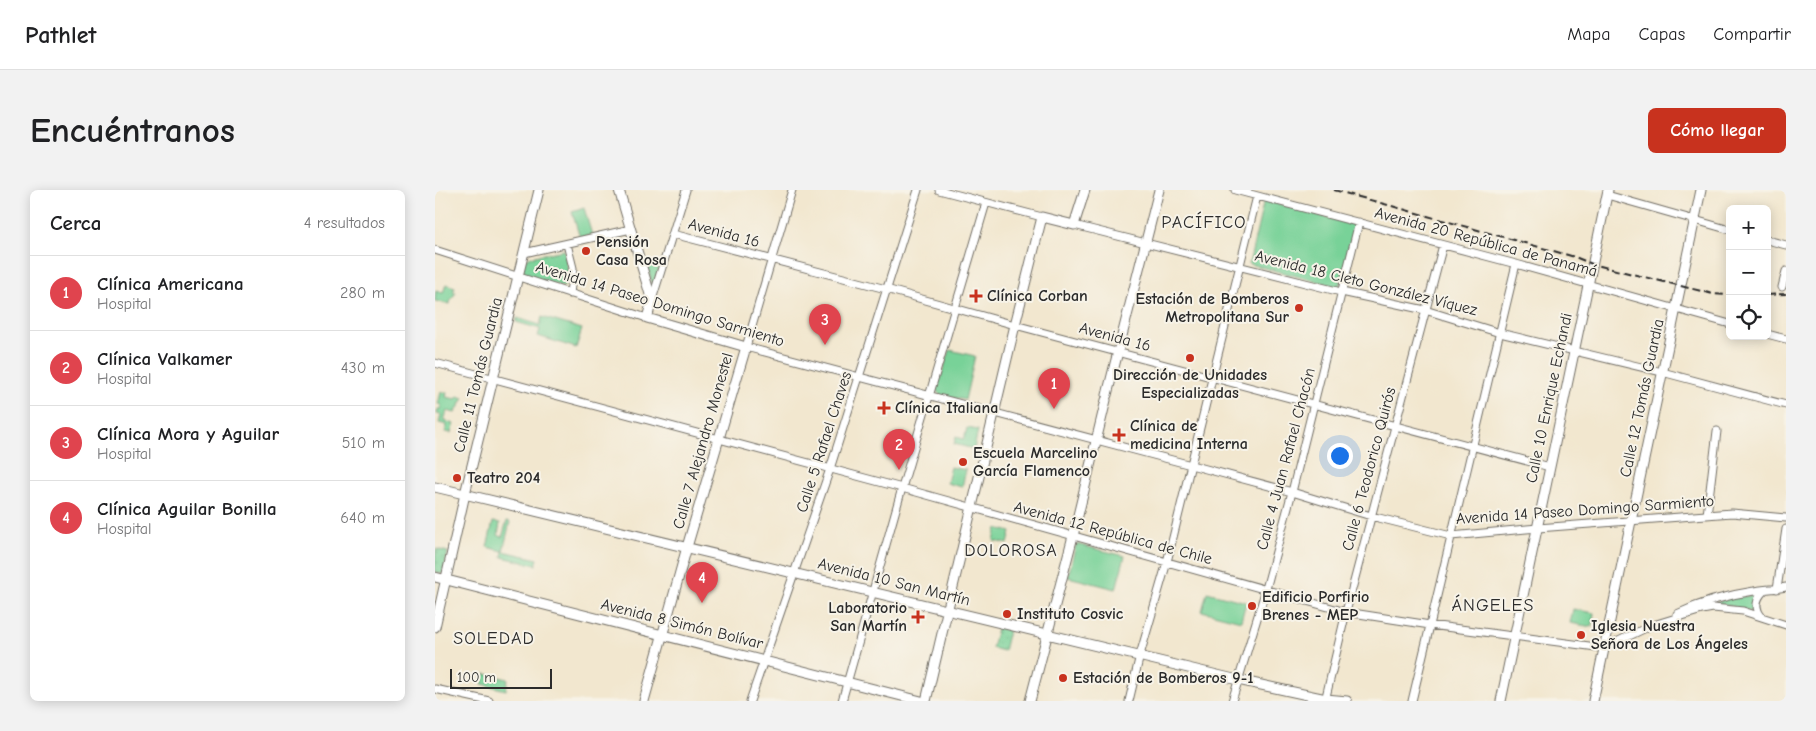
<!DOCTYPE html>
<html lang="es">
<head>
<meta charset="utf-8">
<style>
  :root { --surface:#fff; --page:#f2f2f2; --text:#202124; --muted:#757577; --line:#e0e0e0; --accent:#c8321e }
  body { margin:0; font-family:"Comic Neue",sans-serif; background:var(--page); color:var(--text) }
  .controls { position:absolute; right:15px; top:15px; display:grid; overflow:hidden; border-radius:8px; box-shadow:0 2px 12px #0003 }
  .controls button { width:45px; height:45px; display:grid; place-items:center; padding:0; border:0; border-bottom:1px solid var(--line); background:var(--surface); color:var(--text); font:25px sans-serif }
  .scale { position:absolute; left:15px; bottom:12px; width:102px; box-sizing:border-box; padding-left:5px; border:2px solid #2b2b2b; border-top:0; font-size:14px; line-height:18px; white-space:nowrap; color:#2b2b2b; -webkit-text-stroke:4px #f7f3e8; paint-order:stroke }
  .you { position:absolute; left:904px; top:265px; width:18px; height:18px; margin:-12px; border:4px solid #fff; border-radius:50%; background:#1a73e8; box-shadow:0 0 0 8px #1a73e833 }
  .badge { display:grid; place-items:center; width:32px; height:32px; border-radius:50%; background:var(--accent); color:#fff; font-size:16px; font-weight:700 }
  .pin { position:absolute; translate:-50% -41px; filter:drop-shadow(0 1px 2px #0008) }
  .pin::after { content:''; position:absolute; top:26px; width:18px; height:15px; background:inherit; clip-path:polygon(0 0,100% 0,50% 100%) }
  .list { margin:0; padding:0; list-style:none }
  h2 { display:flex; justify-content:space-between; align-items:center; height:65px; margin:0; padding:0 20px; font-size:21px }
  h2 small { font-size:16px; font-weight:400; color:var(--muted) }
  .list li { display:grid; grid-template-columns:32px 1fr auto; gap:15px; align-items:center; box-sizing:border-box; height:75px; padding:0 20px; border-top:1px solid var(--line) }
  .list b { display:block; font-size:19px; white-space:nowrap }
  .list p { margin:0; font-size:16px; white-space:nowrap; color:var(--muted) }
  .list em { font-size:16px; font-style:normal; color:var(--muted) }
  .icon { flex:none; width:28px; height:28px; fill:none; stroke:currentColor; stroke-width:2; stroke-linecap:round; stroke-linejoin:round }
  .map { position:relative; flex:none; width:1351px; height:511px; overflow:hidden; border-radius:8px }
  header { display:flex; align-items:center; gap:30px; box-sizing:border-box; height:70px; padding:0 25px; background:var(--surface); border-bottom:1px solid var(--line) }
  header strong { font-size:24px }
  nav { display:flex; gap:28px; margin-inline-start:auto; font-size:18px }
  .intro { display:flex; align-items:center; justify-content:space-between; box-sizing:border-box; height:120px; padding:0 30px }
  h1 { margin:0; font-size:35px }
  .button { padding:12px 22px; border-radius:8px; background:var(--accent); color:#fff; font-size:18px; font-weight:700 }
  main { display:flex; gap:30px; padding:0 30px }
  aside { flex:1; background:var(--surface); border-radius:8px; box-shadow:0 2px 12px #0003 }
  .map>svg:first-child { display:block }
  .grass { fill:url(#grass-dots); stroke:#527e62 }
  .green { fill:#78d298; stroke:#527e62 }
  .lines { fill:none; stroke-linecap:round; stroke-linejoin:round }
  .minor-casing { stroke:#716d64; stroke-width:9 }
  .tertiary-casing { stroke:#716d64; stroke-width:11 }
  .minor { stroke:#fff; stroke-width:7 }
  .tertiary { stroke:#fff; stroke-width:9 }
  .rail { stroke:#2b2b2b; stroke-width:2; stroke-dasharray:8 4; stroke-linecap:butt }
  .poi-dot { fill:#c8321e; stroke:#f7f3e8; stroke-width:2 }
  .labels { text-anchor:middle; dominant-baseline:central; stroke-width:4; stroke-linejoin:round; paint-order:stroke }
  .street-label { font-size:16px; fill:#2b2b2b; stroke:#f7f3e8 }
  .poi-label { font-size:16px; font-weight:bold; fill:#2b2b2b; stroke:#f7f3e8; text-anchor:start }
  .neighbourhood-label { font-size:18px; letter-spacing:1px; fill:#2b2b2b; stroke:#f7f3e8 }
</style>
</head>
<body>
<header>
<strong>Pathlet</strong>
<nav><a>Mapa</a><a>Capas</a><a>Compartir</a></nav>
</header>
<div class="intro"><h1>Encuéntranos</h1><a class="button">Cómo llegar</a></div>
<main>
<aside>
<h2>Cerca<small>4 resultados</small></h2>
<ul class="list">
<li><span class="badge" style="background:#e0444e">1</span><div><b>Clínica Americana</b><p>Hospital</p></div><em>280 m</em></li>
<li><span class="badge" style="background:#e0444e">2</span><div><b>Clínica Valkamer</b><p>Hospital</p></div><em>430 m</em></li>
<li><span class="badge" style="background:#e0444e">3</span><div><b>Clínica Mora y Aguilar</b><p>Hospital</p></div><em>510 m</em></li>
<li><span class="badge" style="background:#e0444e">4</span><div><b>Clínica Aguilar Bonilla</b><p>Hospital</p></div><em>640 m</em></li>
</ul>
</aside>
<div class="map">
<svg width="1351" height="511" viewBox="0 0 1351 511">
  <defs>
    <pattern id="grass-dots" width="8" height="8" patternUnits="userSpaceOnUse" patternTransform="scale(1.25)"><rect width="8" height="8" fill="#78d298"/><path d="M2 2h.1M6 6h.1" fill="none" stroke="#68b483" stroke-width="1.8" stroke-linecap="round"/></pattern>
  </defs>
  <rect width="100%" height="100%" fill="#f7f3e8"/>
  <filter id="ink" filterUnits="userSpaceOnUse"><feTurbulence type="fractalNoise" baseFrequency=".02" numOctaves="2"/><feDisplacementMap in="SourceGraphic" scale="10" xChannelSelector="R" yChannelSelector="G"/><feConvolveMatrix kernelMatrix="1 2 1 2 8 2 1 2 1" color-interpolation-filters="sRGB"/></filter>
  <filter id="wash" filterUnits="userSpaceOnUse"><feTurbulence type="fractalNoise" baseFrequency=".0096" numOctaves="4" result="noise"/><feDisplacementMap in="SourceGraphic" scale="20" xChannelSelector="R" yChannelSelector="G"/><feGaussianBlur stdDeviation="1.12" result="paint"/><feColorMatrix in="noise" values="0 0 0 0 0 0 0 0 0 0 0 0 0 0 0 0 0 1.4 0 .05"/><feComposite in="paint" operator="in"/></filter>
  <g filter="url(#wash)">
    <rect width="100%" height="100%" fill="#f2e7cf"/>
    <path class="grass" d="M1 359 13 362 8 384 0 382Z
      M562 438 574 440 569 461 557 458Z"/>
    <path class="green" d="M829 10 920 35 904 97 814 74Z
      M149 18 157 45 145 48 137 22Z
      M129 60C132 73 135 85 129 97L87 85 90 70 95 67Z
      M212 72 225 73 218 100Z
      M11 94 20 97 18 102H21L14 114 0 111 1 101 8 103Z
      M107 127 147 139 141 158 103 146 105 139 81 132 82 128 105 135Z
      M515 160 540 166 530 210 505 205 501 200Z
      M6 202 12 203 11 207 21 209 23 206 29 208 20 223 12 221 9 231 19 234 16 243 10 242 12 235 4 233 6 225 2 224 3 219H5L6 215 3 214Z
      M532 238 543 240 539 259 519 254 521 247 529 249Z
      M516 277 531 280 527 297 512 293Z
      M72 331 75 332 68 361 103 369 101 375 67 367 68 361 52 357 58 332 65 333 63 345 67 347Z
      M562 338 576 342 573 354 559 351Z
      M641 354 690 366 681 399 633 387Z
      M772 402 811 412 806 431 767 421Z
      M1321 405 1320 414 1321 423 1288 414 1277 415V413L1302 407Z
      M1138 419 1159 423 1157 437 1135 433Z
      M50 484 73 489 71 500 47 494Z"/>
  </g>
  <g filter="url(#ink)">
    <g class="lines">
      <g class="minor-casing">
        <path id="minor" d="M357 0 311 157 756 275 857 302 936 326 1016 346 1103 338 1297 323 1351 328
          M504 0 607 27
          M800 0 1081 74 1295 134
          M1172 5 1295 40
          M639 35 902 101 990 120 1065 143 1227 182 1351 215
          M238 44 451 99 580 135 1115 277
          M1332 50 1351 55
          M132 54 138 78 135 104
          M0 60 212 128
          M89 63 196 39
          M1347 97 1351 81
          M217 110 251 0
          M1332 144 1351 149
          M0 173 467 298 911 422 995 435 1169 458 1215 436 1267 420 1278 418 1308 421 1351 435
          M1272 325 1282 241
          M1342 399 1351 339
          M1242 424C1267 412 1292 405 1319 401 1330 399 1340 399 1351 397
          M1327 427C1319 418 1321 408 1330 400
          M0 499 54 511
          M315 511 395 279 483 0
          M407 511 467 298 551 13
          M694 511 705 465 732 372 822 6
          M797 511 831 399 857 302 924 32
          M890 511 911 422 1008 55
          M977 511 1081 74"/>
      </g>
      <g class="tertiary-casing">
        <path id="tertiary" d="M184 0 217 111 212 128 311 157 252 357 209 511
          M672 205 724 0
          M0 297 803 490 891 509 912 511
          M0 387 486 511
          M0 437 30 304 104 0
          M491 511 580 135 607 27 639 35 650 0
          M595 511 638 346 671 210
          M1066 511 1173 0
          M1158 511 1266 0"/>
      </g>
      <use href="#minor" class="minor"/>
      <use href="#tertiary" class="tertiary"/>
      <path class="rail" d="M899 0 1140 67 1157 74 1278 104 1295 105
        M1332 105 1351 104"/>
    </g>
  </g>
  <g class="poi-dot">
    <circle cx="151" cy="61" r="5"/>
    <path d="M538.5 98.5h5v5h5v5h-5v5h-5v-5h-5v-5h5z"/>
    <circle cx="864" cy="118" r="5"/>
    <circle cx="755" cy="168" r="5"/>
    <path d="M446.5 210.5h5v5h5v5h-5v5h-5v-5h-5v-5h5z"/>
    <path d="M681.5 237.5h5v5h5v5h-5v5h-5v-5h-5v-5h5z"/>
    <circle cx="528" cy="272" r="5"/>
    <circle cx="22" cy="288" r="5"/>
    <circle cx="817" cy="416" r="5"/>
    <circle cx="572" cy="424" r="5"/>
    <path d="M480.5 419.5h5v5h5v5h-5v5h-5v-5h-5v-5h5z"/>
    <circle cx="1146" cy="445" r="5"/>
    <circle cx="628" cy="488" r="5"/>
  </g>
  <g class="labels">
    <g class="street-label">
      <text transform="translate(289 43) rotate(15)">Avenida 16</text>
      <text transform="translate(1051 52) rotate(15)">Avenida 20 República de Panamá</text>
      <text transform="translate(931 93) rotate(14)">Avenida 18 Cleto González Víquez</text>
      <text transform="translate(225 114) rotate(17)">Avenida 14 Paseo Domingo Sarmiento</text>
      <text transform="translate(680 147) rotate(15)">Avenida 16</text>
      <text transform="translate(43 185) rotate(-76)">Calle 11 Tomás Guardia</text>
      <text transform="translate(1114 208) rotate(-78)">Calle 10 Enrique Echandi</text>
      <text transform="translate(1207 208) rotate(-78)">Calle 12 Tomás Guardia</text>
      <text transform="translate(268 251) rotate(-74)">Calle 7 Alejandro Monestel</text>
      <text transform="translate(389 252) rotate(-72)">Calle 5 Rafael Chaves</text>
      <text transform="translate(851 269) rotate(-75)">Calle 4 Juan Rafael Chacón</text>
      <text transform="translate(934 279) rotate(-75)">Calle 6 Teodorico Quirós</text>
      <text transform="translate(1150 320) rotate(-4)">Avenida 14 Paseo Domingo Sarmiento</text>
      <text transform="translate(678 343) rotate(15)">Avenida 12 República de Chile</text>
      <text transform="translate(459 392) rotate(14)">Avenida 10 San Martín</text>
      <text transform="translate(247 434) rotate(14)">Avenida 8 Simón Bolívar</text>
    </g>
    <g class="poi-label">
      <text x="161" y="52">Pensión<tspan x="161" dy="18">Casa Rosa</tspan></text>
      <text x="552" y="106">Clínica Corban</text>
      <text x="854" y="109" text-anchor="end">Estación de Bomberos<tspan x="854" dy="18">Metropolitana Sur</tspan></text>
      <text x="755" y="185" text-anchor="middle">Dirección de Unidades<tspan x="755" dy="18">Especializadas</tspan></text>
      <text x="460" y="218">Clínica Italiana</text>
      <text x="695" y="236">Clínica de<tspan x="695" dy="18">medicina Interna</tspan></text>
      <text x="538" y="263">Escuela Marcelino<tspan x="538" dy="18">García Flamenco</tspan></text>
      <text x="32" y="288">Teatro 204</text>
      <text x="827" y="407">Edificio Porfirio<tspan x="827" dy="18">Brenes - MEP</tspan></text>
      <text x="472" y="418" text-anchor="end">Laboratorio<tspan x="472" dy="18">San Martín</tspan></text>
      <text x="582" y="424">Instituto Cosvic</text>
      <text x="1156" y="436">Iglesia Nuestra<tspan x="1156" dy="18">Señora de Los Ángeles</tspan></text>
      <text x="638" y="488">Estación de Bomberos 9-1</text>
    </g>
    <g class="neighbourhood-label">
      <text x="769" y="32">PACÍFICO</text>
      <text x="576" y="360">DOLOROSA</text>
      <text x="1058" y="415">ÁNGELES</text>
      <text x="59" y="448">SOLEDAD</text>
    </g>
  </g>
</svg>
<div class="controls">
<button>+</button>
<button>−</button>
<button><svg class="icon" aria-label="locate" viewBox="0 0 24 24"><circle cx="12" cy="12" r="6"/><path d="M12 2v4M12 18v4M2 12h4M18 12h4"/></svg></button>
</div>
<div class="scale">100 m</div>
<div class="you"></div>
<div class="pin badge" style="left:619px;top:219px;background:#e0444e">1</div>
<div class="pin badge" style="left:464px;top:280px;background:#e0444e">2</div>
<div class="pin badge" style="left:390px;top:155px;background:#e0444e">3</div>
<div class="pin badge" style="left:267px;top:413px;background:#e0444e">4</div>
</div>
</main>
</body>
</html>
